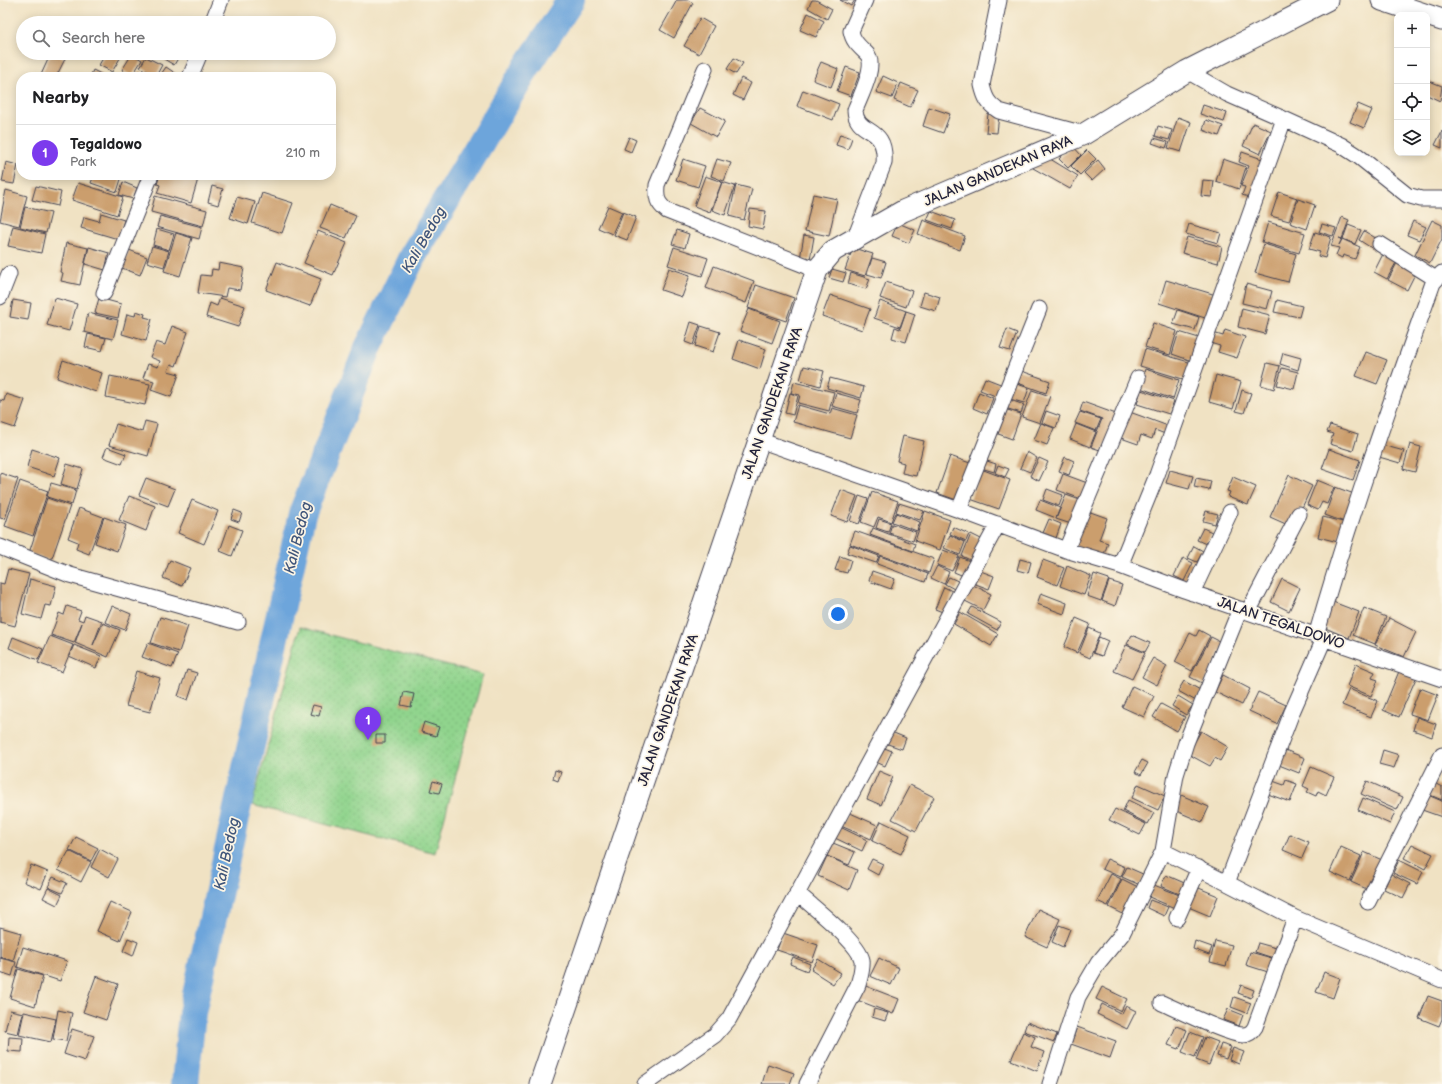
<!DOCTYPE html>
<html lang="en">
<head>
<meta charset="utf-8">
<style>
  :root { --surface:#fff; --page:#f6f6f6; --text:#202124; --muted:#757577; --line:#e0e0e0; --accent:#7c3aed }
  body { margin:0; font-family:"Balsamiq Sans",sans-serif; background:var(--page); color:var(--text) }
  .controls { position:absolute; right:12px; top:12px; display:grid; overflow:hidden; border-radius:8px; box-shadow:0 2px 10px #0003 }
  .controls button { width:36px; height:36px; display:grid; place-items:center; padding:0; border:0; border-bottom:1px solid var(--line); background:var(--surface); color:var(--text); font:20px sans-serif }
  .you { position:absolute; left:838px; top:614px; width:14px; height:14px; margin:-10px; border:3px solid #fff; border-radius:50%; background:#1a73e8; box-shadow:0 0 0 6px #1a73e833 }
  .badge { display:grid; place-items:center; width:26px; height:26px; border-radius:50%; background:var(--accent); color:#fff; font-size:13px; font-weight:700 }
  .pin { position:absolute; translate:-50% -33px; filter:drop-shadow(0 1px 2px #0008) }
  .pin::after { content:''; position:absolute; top:21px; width:14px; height:12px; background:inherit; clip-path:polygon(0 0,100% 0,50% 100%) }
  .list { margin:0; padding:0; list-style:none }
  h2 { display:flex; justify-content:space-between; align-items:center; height:52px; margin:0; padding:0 16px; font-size:17px }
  h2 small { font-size:13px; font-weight:400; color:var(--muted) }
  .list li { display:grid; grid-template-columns:26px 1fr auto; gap:12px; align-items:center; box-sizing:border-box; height:56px; padding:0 16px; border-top:1px solid var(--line) }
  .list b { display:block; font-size:15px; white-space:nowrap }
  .list p { margin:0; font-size:13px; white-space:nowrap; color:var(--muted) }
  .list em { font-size:13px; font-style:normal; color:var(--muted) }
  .icon { flex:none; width:22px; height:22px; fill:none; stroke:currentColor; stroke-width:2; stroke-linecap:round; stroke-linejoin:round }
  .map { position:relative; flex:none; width:1442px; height:1084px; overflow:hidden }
  .search { position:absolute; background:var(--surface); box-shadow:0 2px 10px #0003; left:16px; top:16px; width:320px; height:44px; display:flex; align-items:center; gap:10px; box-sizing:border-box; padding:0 14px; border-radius:22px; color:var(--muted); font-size:15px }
  .panel { position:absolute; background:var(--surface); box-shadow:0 2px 10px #0003; left:16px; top:72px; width:320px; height:108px; border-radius:16px }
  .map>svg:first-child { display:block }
  .park { fill:url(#park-dots); stroke:#597b64 }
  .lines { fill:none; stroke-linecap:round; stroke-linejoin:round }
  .river { stroke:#6da5db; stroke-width:28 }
  .building { fill:#cb9e6d }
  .street-casing { stroke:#413f4f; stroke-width:17 }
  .secondary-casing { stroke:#413f4f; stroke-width:23 }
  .street { stroke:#fff; stroke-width:15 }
  .secondary { stroke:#fff; stroke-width:21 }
  .labels { text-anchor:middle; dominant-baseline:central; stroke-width:3.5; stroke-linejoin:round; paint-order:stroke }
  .street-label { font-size:14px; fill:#22223b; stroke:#fcf5e5 }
  .water-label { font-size:15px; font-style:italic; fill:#40567b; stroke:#fcf5e5 }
</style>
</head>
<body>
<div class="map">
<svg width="1442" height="1084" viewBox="0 0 1442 1084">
  <defs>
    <pattern id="park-dots" width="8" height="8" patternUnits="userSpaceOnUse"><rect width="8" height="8" fill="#90d48d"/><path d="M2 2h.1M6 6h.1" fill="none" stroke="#7cb67b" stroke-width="1.8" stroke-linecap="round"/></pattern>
  </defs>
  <rect width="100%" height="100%" fill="#fcf5e5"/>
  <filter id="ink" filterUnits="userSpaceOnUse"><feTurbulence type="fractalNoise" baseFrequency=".025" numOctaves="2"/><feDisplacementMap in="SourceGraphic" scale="8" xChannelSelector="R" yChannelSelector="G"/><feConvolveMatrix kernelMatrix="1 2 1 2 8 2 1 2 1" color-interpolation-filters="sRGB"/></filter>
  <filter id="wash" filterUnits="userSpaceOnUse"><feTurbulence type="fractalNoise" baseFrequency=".012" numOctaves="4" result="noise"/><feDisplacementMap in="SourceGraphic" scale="16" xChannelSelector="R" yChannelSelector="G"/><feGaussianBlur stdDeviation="0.9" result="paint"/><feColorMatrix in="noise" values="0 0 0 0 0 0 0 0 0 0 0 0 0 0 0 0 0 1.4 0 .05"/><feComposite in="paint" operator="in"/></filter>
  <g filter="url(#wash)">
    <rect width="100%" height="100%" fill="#f0e2c3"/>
    <path class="park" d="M300 627 483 675 435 853 252 805Z"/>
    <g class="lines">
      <path class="river" d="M185 1084 192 1013 302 514 368 348 412 257 526 68 571 0"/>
    </g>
    <g id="blocks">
      <path class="building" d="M677 0H688L693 3 674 38 660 30Z
        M812 0H816L832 9 827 19 808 8Z
        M840 0H855L851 6Z
        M808 13 824 21 816 37 800 30Z
        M700 18 714 26 699 54 684 46Z
        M51 53 65 59 56 77H40Z
        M106 53H123L112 72 99 65Z
        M154 53H181L174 65Z
        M132 54 142 60 132 76 122 70Z
        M146 57 162 65 156 76 140 67Z
        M734 58 743 63 736 74 727 69Z
        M821 62 838 69 831 87 813 80Z
        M166 67 178 75 177 77H159Z
        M846 67 860 72 851 96 837 91Z
        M93 70 103 75 102 77H90Z
        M139 71 150 77H135Z
        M883 76 898 83 892 98 876 92Z
        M741 78 751 83 743 100 733 95Z
        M1427 80 1442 86 1440 101 1427 95Z
        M901 83 918 90 910 107 894 100Z
        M803 90 839 104 833 120 797 106Z
        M1358 104 1372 110 1364 128 1350 122Z
        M1203 105 1227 113 1224 122 1200 114Z
        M929 107 950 114 943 133 923 126Z
        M700 108 725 121 716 137 691 123Z
        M988 114 999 115 997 133 986 132Z
        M1178 117 1191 122 1181 152 1168 148Z
        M1206 120 1223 126 1219 136 1203 130Z
        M1253 123 1271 131 1260 154 1243 146Z
        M1158 126 1172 130 1169 140 1155 136Z
        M1442 131V148L1435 145Z
        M840 134 852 138 848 149 836 145Z
        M629 137 636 140 631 152 624 149Z
        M1154 138 1168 142 1166 148 1152 143Z
        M1072 145 1081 155 1068 168 1059 159Z
        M1087 150 1096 159 1080 175 1071 166Z
        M1242 152 1265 160 1252 198 1242 195 1245 187 1241 186 1249 166 1239 162Z
        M1042 154 1078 176 1070 189 1033 168Z
        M683 159 705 166 698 187 676 180Z
        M717 159 731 163 724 181 711 176Z
        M1223 159 1246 167 1239 189 1216 181Z
        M1098 160 1105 169 1092 181 1084 173Z
        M6 162 18 165 14 184 2 182Z
        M94 175 122 176 117 192 91 183Z
        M160 175H185L198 179 191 203 157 193 160 185 157 184Z
        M705 176 722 182 710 212 694 206Z
        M1203 180 1214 181 1212 197 1201 196Z
        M123 182 137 188 133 199 119 195Z
        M722 182 735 186 725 215 712 210Z
        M78 183 123 197 117 215 72 200Z
        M736 185 752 189 744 220 729 216Z
        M36 186 61 192 58 206 32 200Z
        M212 186 223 189 218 205 208 202Z
        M6 190 27 196 19 226 0 221Z
        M1279 192 1297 198 1289 221 1271 216Z
        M262 193 293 203 282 233 252 223Z
        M813 194 837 199 829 236 805 231Z
        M155 196 207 210 203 226 151 212Z
        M237 197 255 202 248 224 230 218Z
        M1298 199 1315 205 1307 229 1290 223Z
        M330 205 356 216 346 238 320 228Z
        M608 206 622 212 612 234 598 228Z
        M25 207 51 213 46 233 20 227Z
        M750 209 766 211 763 229 748 226Z
        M931 211 955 220 952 229 927 220Z
        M623 212 636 217 627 240 614 235Z
        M101 213 124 220 118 239 81 228 84 217 99 221Z
        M160 216 202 227 199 239 157 227Z
        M1342 217 1349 220 1342 239 1339 238 1342 239 1339 245 1342 239 1360 247 1355 259 1343 255 1342 258 1336 255 1339 248 1331 246Z
        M923 220 965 236 960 250 918 234Z
        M1432 220 1442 225V239L1430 263 1415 255Z
        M1413 221 1426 227 1419 240 1407 235Z
        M1268 222 1305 233 1299 253 1262 242Z
        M898 223 915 230 909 243 892 236Z
        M1189 224 1221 233 1218 243 1186 234Z
        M1322 224 1336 228 1333 236 1319 232Z
        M1348 225 1361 230 1355 244 1343 239Z
        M13 226 45 234 41 253 8 246Z
        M157 229 174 234 169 250 153 245Z
        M677 230 689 234 685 248 672 244Z
        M318 231 347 243 333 275 304 263Z
        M1364 231 1379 240 1373 249 1359 240Z
        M1315 232 1331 237 1325 258 1318 256 1320 252 1309 249Z
        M176 233 192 238 180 276 164 271Z
        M804 235 814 237 810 260 800 259Z
        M1187 237 1222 247 1218 263 1182 253Z
        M66 243 88 248 80 285 61 281 63 273 60 272Z
        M1264 244 1296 254 1288 282 1255 273Z
        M152 246 169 251 164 267 147 262Z
        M89 247 109 253 105 270 85 264Z
        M674 247 708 258 702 276 668 265Z
        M853 248 873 254 865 276 845 270Z
        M129 250 147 257 140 275 122 268Z
        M1383 254 1397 261 1387 279 1374 272Z
        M872 258 886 262 881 278 867 274Z
        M1398 261 1417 270 1407 290 1388 280Z
        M277 262 321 279 310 306 266 290Z
        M219 263 244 268 240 290 227 288 225 297 198 293 201 275 211 276 212 269 218 270Z
        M714 266 754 281 746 303 706 288Z
        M669 268 690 275 682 297 661 290Z
        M832 269 846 273 843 282 829 278Z
        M851 273 870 279 866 289 848 284Z
        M1166 280 1216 295 1208 319 1159 303Z
        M886 282 912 291 906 307 880 298Z
        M1246 284 1272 291 1267 309 1242 303Z
        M756 285 794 298 786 321 748 308Z
        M924 292 940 297 936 311 920 306Z
        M830 295 870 309 862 330 822 316Z
        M55 298 77 304 69 331 47 325Z
        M99 298 121 304 118 318 95 313Z
        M220 298 245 306 238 327 206 317 210 303 217 306Z
        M13 300 31 303 28 320 10 317Z
        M1277 300 1302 306 1299 317 1274 312Z
        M880 301 906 311 900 327 874 318Z
        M1242 308 1270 315 1265 334 1238 327Z
        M749 309 780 321 772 343 740 331Z
        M1178 310 1199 317 1195 330 1173 324Z
        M136 311 145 314 144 317 152 319 146 341 122 334 127 314 135 316Z
        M906 311 915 314 906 342 892 338 895 327 900 329Z
        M88 313 118 320 113 339 84 332Z
        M691 322 700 325 693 345 685 342Z
        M1153 323 1177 331 1170 355 1145 347Z
        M172 326 188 332 176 366 171 364 168 371 179 374 171 397 151 390 154 381 143 378 148 364 158 367 160 361 150 357 156 342 165 345Z
        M701 326 720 332 713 352 695 346Z
        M1007 329 1017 333 1010 351 1000 348Z
        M1225 330 1245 337 1237 358 1218 352 1220 346 1210 343 1213 333 1223 336Z
        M1179 332 1199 338 1192 361 1172 354Z
        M88 334 106 338 102 351 85 347Z
        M739 340 766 349 760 369 733 359Z
        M1145 349 1192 363 1186 380 1140 366Z
        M1366 352 1387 360 1377 384 1356 376Z
        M1283 353 1301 358 1298 370 1280 364Z
        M63 360 102 373 96 392 57 378Z
        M1267 363 1280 366 1274 389 1261 385Z
        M804 366 824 371 820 386 800 380Z
        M1282 368 1298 372 1294 389 1277 385Z
        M1016 369 1050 381 1046 393 1012 381Z
        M1145 369 1179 380 1173 399 1140 388Z
        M1216 375 1241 382 1233 409 1209 402Z
        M110 376 150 384 145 405 106 397Z
        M830 378 864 387 861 398 827 388Z
        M985 378 1003 385 998 397 980 390Z
        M794 382 834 392 829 411 798 403 800 395 791 393Z
        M1011 382 1029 388 1024 403 1006 398Z
        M1032 390 1050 396 1040 423 1022 417Z
        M1141 390 1174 401 1169 414 1137 404Z
        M1242 390 1251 393 1244 413 1236 411Z
        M979 392 993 398 987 414 973 408Z
        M790 393 798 396 793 415 785 413Z
        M836 393 861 400 857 413 832 406Z
        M6 394 25 400 15 428 0 423V400L4 401Z
        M1005 398 1024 405 1021 413 1002 407Z
        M1083 402 1116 414 1103 451 1091 447 1102 419 1080 411Z
        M798 405 830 414 832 408 857 415 850 438 793 422Z
        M1001 408 1021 414 1012 439 993 432Z
        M1046 411 1060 416 1056 428 1042 423Z
        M1127 411 1168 426 1165 434 1155 430 1152 439 1141 435 1138 444 1121 438Z
        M1080 412 1101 419 1096 431 1075 423Z
        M145 421 157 424 148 456 109 445 116 424 142 432Z
        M1041 423 1054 428 1047 445 1034 440Z
        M1076 424 1096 432 1090 447 1070 439Z
        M1330 425 1358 434 1353 451 1330 444 1333 434 1327 432Z
        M903 436 924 441 916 476 902 473 904 463 897 461Z
        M1410 444 1421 447 1415 472 1403 469Z
        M1382 445 1404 451 1400 463 1379 457Z
        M107 447 126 454 122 464 103 457Z
        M32 449 60 458 54 476 27 467Z
        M1329 449 1360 460 1353 480 1322 469Z
        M1027 452 1037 458 1030 472 1020 468Z
        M950 456 973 464 959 501 937 493Z
        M1065 457 1074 461 1069 475 1059 471Z
        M1039 458 1048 462 1039 481 1030 476Z
        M984 460 996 464 994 472 981 468Z
        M67 464 83 469 77 489 61 484Z
        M998 465 1009 469 1005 477 995 473Z
        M981 469 1010 480 999 509 970 499Z
        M1170 470 1193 476 1189 489 1166 483Z
        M0 473 18 479 5 519 0 518Z
        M1063 474 1090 484 1084 500 1057 490Z
        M1289 475 1312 486 1301 510 1288 525 1270 517Z
        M1233 477 1256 487 1248 505 1228 497 1230 492 1227 491Z
        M146 478 175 489 168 506 139 495Z
        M1196 478 1211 481 1209 490 1194 487Z
        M1317 480 1334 487 1327 504 1322 502 1318 510 1307 505Z
        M20 481 48 491 33 536 5 526Z
        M51 483 76 490 72 505 47 497Z
        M1335 487 1357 495 1347 523 1325 515Z
        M1047 489 1063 495 1059 506 1043 500Z
        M841 490 857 496 847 522 831 516Z
        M872 492 898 501 891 522 878 517 874 527 861 522Z
        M1066 495 1080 500 1071 524 1056 519Z
        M129 496 155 506 146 531 119 520Z
        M859 496 868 499 859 524 850 521Z
        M47 498 70 506 51 561 29 553Z
        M192 500 218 511 204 544 178 533Z
        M1040 500 1060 508 1056 518 1036 510Z
        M899 503 924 511 920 520 896 512Z
        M79 508 103 517 89 554 76 549 78 542 68 538Z
        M234 510 242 513 239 522 231 519Z
        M1085 510 1107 518 1099 540 1108 543 1103 557 1073 546Z
        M925 511 950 520 940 550 915 541Z
        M1206 511 1218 514 1215 524 1203 521Z
        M896 513 920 522 917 531 892 522Z
        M104 517 126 525 117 551 95 543Z
        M1323 517 1343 522 1338 542 1318 537Z
        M879 519 891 523 888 532 876 528Z
        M1049 519 1061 524 1056 538 1043 533Z
        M892 524 916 532 913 541 889 533Z
        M229 525 242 530 232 556 220 551Z
        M953 527 969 534 966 541 950 534Z
        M873 528 915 544 913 551 870 535Z
        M1203 528 1212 532 1206 544 1197 540Z
        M855 531 934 559 929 573 850 544Z
        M971 534 983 540 974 562 962 556Z
        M950 535 965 542 960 555 944 548Z
        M850 545 879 556 876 563 847 553Z
        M1194 546 1203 551 1197 562 1188 558Z
        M943 550 959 556 952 571 937 565Z
        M840 556 851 560 847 573 835 570Z
        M880 556 928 574 925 582 877 564Z
        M960 557 972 562 966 577 954 572Z
        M1183 558 1193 563 1184 581 1174 576Z
        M1020 559 1031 562 1028 573 1017 570Z
        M170 560 190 568 182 586 163 578Z
        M1043 560 1064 568 1057 585 1037 577Z
        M937 566 949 572 944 584 931 578Z
        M1067 566 1091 576 1084 595 1060 586Z
        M8 569 29 574 15 626 0 622V583L4 584Z
        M978 570 994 576 989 589 973 583Z
        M872 571 895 579 891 589 869 581Z
        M1094 574 1109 579 1101 601 1087 596Z
        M949 577 960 582 956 590 945 584Z
        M30 579 56 586 51 606 45 605 41 619 22 614Z
        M1282 579 1300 588 1289 611 1271 602Z
        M1109 581 1122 585 1115 606 1102 601Z
        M973 585 991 594 983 610 965 601Z
        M944 587 954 592 945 613 935 609Z
        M1041 593 1067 603 1064 614 1037 604Z
        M1333 602 1359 612 1349 638 1323 627Z
        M67 606 81 611 78 619 83 621 85 615 102 621 93 645 103 623 120 630 108 657 75 643 82 623 74 643 51 635 59 613 64 615Z
        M112 606 131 614 125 630 105 622Z
        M972 607 1001 622 997 630 968 614Z
        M1364 608 1386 617 1375 644 1353 635Z
        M960 612 998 634 991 646 954 624Z
        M160 617 188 626 179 652 151 643Z
        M1076 618 1090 624 1077 653 1064 647Z
        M1389 618 1416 632 1404 657 1375 645Z
        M1089 628 1100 633 1090 658 1079 653Z
        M1199 630 1210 636 1192 671 1175 662 1190 633 1196 636Z
        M1132 635 1150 643 1145 652 1127 644Z
        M50 636 73 645 62 672 38 663Z
        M13 637 43 649 38 660 9 648Z
        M1099 637 1108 641 1102 656 1093 653Z
        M1211 637 1225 644 1204 684 1190 677Z
        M148 643 178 654 172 668 142 657Z
        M74 645 101 656 96 668 69 656Z
        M1126 645 1145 653 1132 679 1114 671Z
        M1153 658 1167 666 1157 685 1142 677Z
        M1356 664 1375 672 1372 678 1378 680 1371 696 1347 686Z
        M1400 669 1417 676 1399 717 1383 710Z
        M187 670 197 673 188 700 178 696Z
        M136 671 160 678 150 712 126 706Z
        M1223 675 1250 689 1242 705 1215 692Z
        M1184 681 1202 691 1196 701 1178 691Z
        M1132 686 1154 696 1144 717 1122 707Z
        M1420 688 1438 695 1428 720 1410 714Z
        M1349 689 1378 701 1371 717 1342 705Z
        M404 692 414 694 411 707 401 705Z
        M1258 692 1286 705 1277 724 1249 711Z
        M1178 696 1193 705 1186 715 1172 706Z
        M1161 704 1185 717 1177 731 1153 717Z
        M313 705 321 707 319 716 310 714Z
        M1417 717 1436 724 1432 737 1413 730Z
        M424 722 439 727 436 736 421 732Z
        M889 731 906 738 902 749 885 743Z
        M1201 731 1228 747 1220 761 1215 758 1210 766 1188 754Z
        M376 735H385V743H376Z
        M882 747 892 751 885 766 876 762Z
        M1285 750 1305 758 1299 773 1279 765Z
        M1383 750 1399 755 1394 768 1379 764Z
        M1142 760 1148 763 1141 775 1135 772Z
        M1311 767 1334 777 1326 795 1318 791 1316 796 1307 792 1309 789 1303 786Z
        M555 770 561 772 558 781 553 779Z
        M879 771 893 777 881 805 867 799Z
        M1270 780 1284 785 1286 780 1297 784 1290 802 1265 793Z
        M433 781 442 784 439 793 430 791Z
        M1367 781 1403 797 1397 810 1361 794Z
        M1434 783 1442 787V800L1430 795Z
        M1138 784 1165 796 1158 810 1132 798Z
        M910 785 934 797 916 831 892 819Z
        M1181 795 1209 807 1202 822 1174 810Z
        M1428 795 1442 801V817L1422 810Z
        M1363 798 1395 812 1390 824 1358 810Z
        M1128 800 1154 813 1148 824 1123 811Z
        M1115 809 1146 824 1140 835 1109 820Z
        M848 812 877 825 871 839 841 826Z
        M881 821 910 835 901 854 872 841Z
        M840 827 867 840 862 851 835 838Z
        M1290 834 1309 842 1302 858 1283 850Z
        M76 837 98 848 91 861 69 850Z
        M833 843 855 852 849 865 827 856Z
        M1412 844 1433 854 1425 869 1404 858Z
        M1341 847 1361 856 1350 881 1330 872Z
        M100 849 118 859 109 877 91 867Z
        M69 851 91 862 81 882 58 870Z
        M1364 852 1382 860 1369 890 1351 882Z
        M827 856 857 870 849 890 818 876Z
        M872 859 883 864 878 875 867 869Z
        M1107 859 1125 867 1121 877 1102 869Z
        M1399 860 1423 872 1417 884 1393 873Z
        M31 865 48 872 41 889 24 882Z
        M1127 867 1145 875 1140 885 1122 877Z
        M1111 874 1121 879 1108 906 1097 901Z
        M1391 874 1410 884 1403 898 1384 889Z
        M1166 875 1189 885 1184 896 1161 886Z
        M53 877 67 883 62 893 48 887Z
        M1122 879 1138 887 1125 915 1109 907Z
        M1154 885 1182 896 1177 909 1149 897Z
        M1194 886 1218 896 1210 916 1186 906Z
        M48 888 62 895 57 905 43 898Z
        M1150 900 1168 907 1164 916 1147 908Z
        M110 902 132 912 120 941 97 931Z
        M1038 909 1060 919 1047 947 1025 937Z
        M1059 925 1070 929 1063 947 1052 942Z
        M0 927 21 933 13 961 0 957Z
        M783 933 818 945 812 962 777 950Z
        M128 938 138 942 133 956 123 951Z
        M1195 941 1212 947 1209 955 1193 949Z
        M1215 941 1232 945 1226 966 1210 962Z
        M1258 943 1276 948 1273 958 1255 952Z
        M23 947 67 961 60 981 17 967Z
        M1250 952 1272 958 1268 972 1246 965Z
        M793 957 810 964 807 971 790 964Z
        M0 958 16 962 12 976 0 972Z
        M879 958 899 968 891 985 870 976Z
        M818 959 841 973 833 984 811 970Z
        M18 969 43 976 35 1006 10 998Z
        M1324 972 1340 978 1333 998 1316 992Z
        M96 976 118 984 106 1020 83 1012Z
        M863 985 899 999 893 1014 857 1000Z
        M1241 985 1254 990 1251 998 1238 993Z
        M1102 987 1127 999 1121 1011 1096 999Z
        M1428 996 1442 1001V1019L1439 1026 1419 1018Z
        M1234 997 1251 1003 1247 1013 1231 1007Z
        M1102 1004 1122 1014 1126 1006 1136 1011 1127 1029 1097 1014Z
        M874 1009 888 1013 885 1021 872 1017Z
        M1228 1009 1243 1015 1239 1026 1223 1020Z
        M10 1010 23 1013 18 1034 5 1031Z
        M58 1010 72 1013 66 1041 53 1039Z
        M24 1012 56 1019 51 1042 19 1035Z
        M1027 1022 1057 1034 1054 1042 1024 1031Z
        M1176 1026 1187 1030 1179 1049 1168 1045Z
        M1077 1027 1116 1041 1110 1058 1071 1044Z
        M72 1029 94 1036 85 1061 64 1054Z
        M1023 1032 1035 1037 1031 1047 1044 1052 1037 1071 1011 1060Z
        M1190 1032 1203 1037 1195 1057 1182 1052Z
        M9 1037 23 1038 22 1052 8 1051Z
        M1205 1037 1218 1042 1209 1065 1196 1060Z
        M1221 1044 1231 1047 1226 1059 1217 1056Z
        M1233 1048 1244 1052 1239 1064 1229 1060Z
        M768 1064 794 1073 790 1084H762Z"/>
    </g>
  </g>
  <g filter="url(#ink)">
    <use href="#blocks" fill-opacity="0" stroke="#413f4f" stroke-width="1"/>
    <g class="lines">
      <g class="street-casing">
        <path id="street" d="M999 0 982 85C985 98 988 104 999 111L1084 134
          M212 23 221 0
          M705 69 657 185C656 198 657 203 667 211L817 270
          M190 77 200 53
          M1284 119 1341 145 1358 156 1407 195 1421 199H1442
          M855 238 884 163C887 123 856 137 855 110 860 97 877 65 867 54 859 46 853 42 851 31L865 0
          M1380 244 1436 279
          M104 293 151 175
          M0 297 9 274
          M759 440 959 510 1066 550 1120 566 1184 590 1442 679
          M959 510 1039 309
          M0 547 70 575 238 622
          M1066 550 1138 378
          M1120 566 1157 475 1284 119 1227 94 1187 71
          M1192 593 1230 512
          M1248 612 1299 514
          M1316 636C1350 516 1391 401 1433 283L1442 273
          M1163 851 1176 775 1186 743 1240 609
          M1227 883 1295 918 1442 980
          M797 893C813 907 858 942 862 960 863 969 860 977 858 985L807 1084
          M1368 902 1442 755
          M1177 918 1199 868
          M1162 1003C1178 1010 1229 1035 1243 1035 1249 1035 1252 1032 1255 1027L1295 918
          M645 1084 715 1035 729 1019 998 524
          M1050 1084 1078 997 1098 963 1122 934 1163 851 1227 883 1292 712 1324 639"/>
      </g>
      <g class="secondary-casing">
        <path id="secondary" d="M1382 0 1442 20
          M540 1084 817 270 833 251 903 211 1084 134 1187 71 1327 0"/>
      </g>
      <use href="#street" class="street"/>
      <use href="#secondary" class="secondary"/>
    </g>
  </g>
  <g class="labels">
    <g class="street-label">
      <text transform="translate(998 171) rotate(-23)">JALAN GANDEKAN RAYA</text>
      <text transform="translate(772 403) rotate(-71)">JALAN GANDEKAN RAYA</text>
      <text transform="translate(1281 623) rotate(19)">JALAN TEGALDOWO</text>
      <text transform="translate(668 710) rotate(-71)">JALAN GANDEKAN RAYA</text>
    </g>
    <g class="water-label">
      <text transform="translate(424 240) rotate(-60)">Kali Bedog</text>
      <text transform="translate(298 538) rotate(-76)">Kali Bedog</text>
      <text transform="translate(227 854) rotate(-78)">Kali Bedog</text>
    </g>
  </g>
</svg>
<div class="controls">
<button>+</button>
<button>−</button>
<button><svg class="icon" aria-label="locate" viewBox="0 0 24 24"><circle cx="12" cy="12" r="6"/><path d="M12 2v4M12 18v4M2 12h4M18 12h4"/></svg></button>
<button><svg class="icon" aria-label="layers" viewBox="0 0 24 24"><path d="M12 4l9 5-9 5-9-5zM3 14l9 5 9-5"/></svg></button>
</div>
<div class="you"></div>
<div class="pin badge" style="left:368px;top:740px">1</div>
<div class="search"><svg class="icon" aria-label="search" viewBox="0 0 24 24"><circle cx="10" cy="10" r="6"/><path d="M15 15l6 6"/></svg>Search here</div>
<section class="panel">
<h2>Nearby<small></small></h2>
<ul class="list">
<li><span class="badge">1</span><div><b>Tegaldowo</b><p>Park</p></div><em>210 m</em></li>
</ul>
</section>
</div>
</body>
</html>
